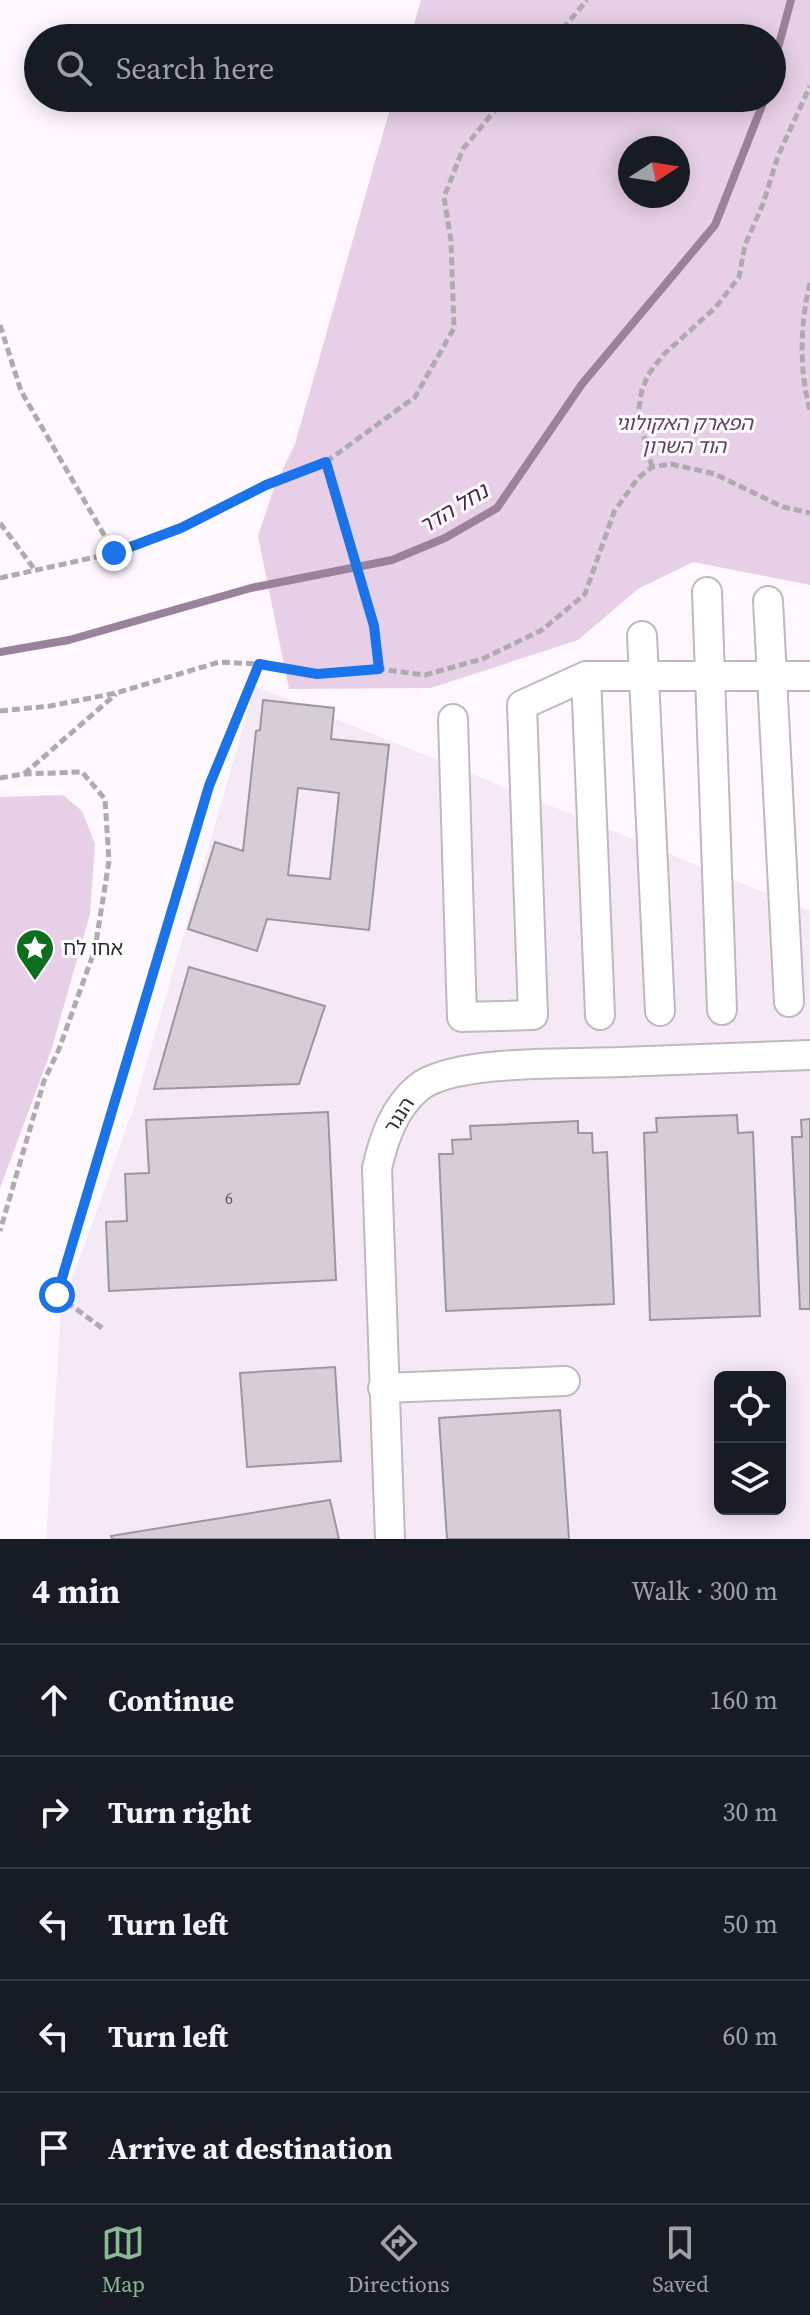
<!DOCTYPE html>
<html lang="en">
<head>
<meta charset="utf-8">
<style>
  :root { --surface:#171b24; --page:#242831; --text:#f1f3f6; --muted:#9ea1a6; --line:#363941; --accent:#8ab895 }
  body { margin:0; font-family:"Source Serif 4","Noto Sans Hebrew",serif; background:var(--page); color:var(--text) }
  .controls { position:absolute; right:24px; bottom:24px; display:grid; overflow:hidden; border-radius:12px; box-shadow:0 4px 20px #0003 }
  .controls button { width:72px; height:72px; display:grid; place-items:center; padding:0; border:0; border-bottom:2px solid var(--line); background:var(--surface); color:var(--text); font:40px sans-serif }
  .compass { position:absolute; left:618px; top:136px; width:72px; height:72px; border-radius:50%; background:var(--surface); box-shadow:0 4px 20px #0003; rotate:78deg }
  .stop { position:absolute; width:24px; height:24px; margin:-18px; border:6px solid #1a73e8; border-radius:50%; background:#fff }
  .stop.end { background:#1a73e8; border-color:#fff; box-shadow:0 2px 8px #0008 }
  .list { margin:0; padding:0; list-style:none }
  h2 { display:flex; justify-content:space-between; align-items:center; height:104px; margin:0; padding:0 32px; font-size:34px }
  h2 small { font-size:26px; font-weight:400; color:var(--muted) }
  .list li { display:grid; grid-template-columns:52px 1fr auto; gap:24px; align-items:center; box-sizing:border-box; height:112px; padding:0 32px; border-top:2px solid var(--line) }
  .list b { display:block; font-size:30px; white-space:nowrap }
  .list em { font-size:26px; font-style:normal; color:var(--muted) }
  .icon { flex:none; width:44px; height:44px; fill:none; stroke:currentColor; stroke-width:2; stroke-linecap:round; stroke-linejoin:round }
  .map { position:relative; flex:none; width:810px; height:1539px; overflow:hidden }
  .search { position:absolute; background:var(--surface); box-shadow:0 4px 20px #0003; left:24px; right:24px; top:24px; height:88px; display:flex; align-items:center; gap:20px; box-sizing:border-box; padding:0 28px; border-radius:44px; color:var(--muted); font-size:30px }
  .sheet { height:664px; background:var(--surface) }
  nav { display:flex; justify-content:space-around; align-items:center; box-sizing:border-box; height:112px; border-top:2px solid var(--line); background:var(--surface); font-size:22px; color:var(--muted) }
  nav a { display:grid; justify-items:center; gap:4px }
  nav .on { color:var(--accent) }
  .map>svg:first-child { display:block }
  .built { fill:#f6e9f6; fill-rule:evenodd }
  .green { fill:#e7d0e7; fill-rule:evenodd }
  .lines { fill:none; stroke-linecap:round; stroke-linejoin:round }
  .stream { stroke:#9b829c; stroke-width:8 }
  .building { fill:#d5ced5; stroke:#9d969d; stroke-width:2; fill-rule:evenodd }
  .minor-casing { stroke:#bfb8bf; stroke-width:32 }
  .path { stroke:#afaaaf; stroke-width:5; stroke-dasharray:8 4; stroke-linecap:butt }
  .minor { stroke:#fff; stroke-width:28 }
  .route { stroke:#1a73e8; stroke-width:10 }
  .labels { text-anchor:middle; dominant-baseline:central; stroke-width:6; stroke-linejoin:round; paint-order:stroke }
  .number-label { font-size:16px; fill:#585458 }
  .park-label { font-size:20px; font-style:italic; fill:#633866; stroke:#fff }
  .poi-label { font-size:20px; fill:#2f2c2f; stroke:#fff; text-anchor:start }
  .street-label { font-size:20px; fill:#2f2c2f; stroke:#fff }
  .water-label { font-size:22px; font-style:italic; fill:#4d2350; stroke:#fff }
</style>
</head>
<body>
<div class="map">
<svg width="810" height="1539" viewBox="0 0 810 1539">
  <rect width="100%" height="100%" fill="#fff8ff"/>
  <path class="built" d="M255 686 810 911V1539H46L61 1310 134 1107ZM720 1377H780V1509H720Z"/>
  <path class="green" d="M421 0H810V585L693 562 638 589 578 640 431 688 289 689 258 536 275 485 295 444 393 98H772V38H410ZM678 148V196H630V148Z
    M63 795 82 811 95 844 90 914 51 1051 0 1188V797Z"/>
  <g class="lines">
    <path class="stream" d="M772 70 791 0
      M0 652 69 640 251 588 392 560 445 538 497 508 582 384 715 225 765 98"/>
  </g>
  <path class="building" d="M263 700 334 708 331 739 389 745 369 930 267 919 257 951 188 929 215 842 243 851 256 731 260 730ZM298 788 339 793 330 879 288 875Z
    M189 967 325 1006 299 1084 154 1089Z
    M328 1112 336 1280 109 1291 106 1222 127 1221 125 1174 149 1173 146 1120Z
    M737 1115 738 1133 753 1132 760 1316 650 1320 644 1133 657 1132 656 1118Z
    M810 1119V1309H800L792 1137H802L801 1120Z
    M578 1121V1133H592L593 1153 607 1152 614 1304 446 1311 439 1154H453L452 1140 471 1139 470 1126Z
    M335 1367 341 1461 247 1467 240 1373Z
    M560 1410 569 1539H447L439 1418Z
    M330 1500 339 1539H112L111 1536Z"/>
  <g class="lines">
    <g class="minor-casing">
      <path id="minor" d="M707 592 722 1010
        M768 601 789 1002
        M642 636 660 1011
        M586 676 600 1015
        M453 719 462 1017 533 1015 522 705 586 676H810
        M383 1388 565 1381
        M390 1539 377 1168C384 1138 394 1108 418 1088 452 1059 574 1064 621 1062 684 1060 747 1057 810 1055"/>
    </g>
    <path class="path" d="M555 38 587 0
      M810 283C800 323 799 370 810 410
      M0 325 21 391 114 552
      M326 462 374 626 379 669
      M652 467 638 413 642 390 648 375 663 355 716 307 739 277 745 245 763 204 778 156 810 86
      M0 523 35 570
      M0 578 114 553 181 528 266 485 326 462 415 397 454 328 451 241 444 197 463 149 505 98
      M0 711 50 706 116 693 219 662 259 664 317 674 379 669 425 675 482 659 542 630 585 594 614 512 638 478 652 467 671 464 715 474 783 507 810 513
      M24 774 116 694
      M0 778 23 774 82 772 105 799 109 861 95 949 59 1049 44 1081 0 1231
      M102 1328 57 1295 209 786 259 664"/>
    <use href="#minor" class="minor"/>
  </g>
  <g class="lines">
    <path class="route" d="M57 1295 209 786 259 664 317 674 379 669 374 626 326 462 266 485 181 528 114 553"/>
  </g>
  <defs>
    <g id="sight-pin" transform="scale(2)"><path d="M0 17L-7.5 6A9.5 9.5 0 1 1 7.5 6Z" fill="#0c6f1e" stroke="#fff"/><path d="M0-6L1.8-2.2L6-1.7L2.9 1.2L3.7 5.4L0 3.3L-3.7 5.4L-2.9 1.2L-6-1.7L-1.8-2.2Z" fill="#fff"/></g>
  </defs>
  <g fill-rule="evenodd">
    <use href="#sight-pin" x="35" y="948"/>
  </g>
  <g class="labels">
    <g class="number-label">
      <text x="229" y="1198">6</text>
    </g>
    <g class="park-label">
      <text x="684" y="423">הפארק האקולוגי<tspan x="684" dy="23">הוד השרון</tspan></text>
    </g>
    <g class="poi-label">
      <text x="63" y="948">אחו לח</text>
    </g>
    <g class="street-label">
      <text transform="translate(399 1115) rotate(-58)">הנגר</text>
    </g>
    <g class="water-label">
      <text transform="translate(453 508) rotate(-31)">נחל הדר</text>
    </g>
  </g>
</svg>
<div class="controls">
<button><svg class="icon" aria-label="locate" viewBox="0 0 24 24"><circle cx="12" cy="12" r="6"/><path d="M12 2v4M12 18v4M2 12h4M18 12h4"/></svg></button>
<button><svg class="icon" aria-label="layers" viewBox="0 0 24 24"><path d="M12 4l9 5-9 5-9-5zM3 14l9 5 9-5"/></svg></button>
</div>
<svg class="compass" viewBox="-18 -18 36 36"><path d="M0-13l5 13h-10z" fill="#e53935"/><path d="M0 13l5-13h-10z" fill="#9ea1a6"/></svg>
<div class="stop" style="left:57px;top:1295px"></div>
<div class="stop end" style="left:114px;top:553px"></div>
<div class="search"><svg class="icon" aria-label="search" viewBox="0 0 24 24"><circle cx="10" cy="10" r="6"/><path d="M15 15l6 6"/></svg>Search here</div>
</div>
<section class="sheet">
<h2>4 min<small>Walk · 300 m</small></h2>
<ul class="list">
<li><svg class="icon" aria-label="ahead" viewBox="0 0 24 24"><path d="M12 20V5M6 11l6-6 6 6"/></svg><div><b>Continue</b></div><em>160 m</em></li>
<li><svg class="icon" aria-label="right" viewBox="0 0 24 24"><path d="M7 20v-9h11M14 6l5 5-5 5"/></svg><div><b>Turn right</b></div><em>30 m</em></li>
<li><svg class="icon" aria-label="left" viewBox="0 0 24 24"><path d="M17 20v-9H6M10 6l-5 5 5 5"/></svg><div><b>Turn left</b></div><em>50 m</em></li>
<li><svg class="icon" aria-label="left" viewBox="0 0 24 24"><path d="M17 20v-9H6M10 6l-5 5 5 5"/></svg><div><b>Turn left</b></div><em>60 m</em></li>
<li><svg class="icon" aria-label="arrive" viewBox="0 0 24 24"><path d="M6 21V4h12l-3 4 3 4H6"/></svg><div><b>Arrive at destination</b></div></li>
</ul>
</section>
<nav>
<a class="on"><svg class="icon" aria-label="map" viewBox="0 0 24 24"><path d="M3 6l6-2 6 2 6-2v14l-6 2-6-2-6 2zM9 4v14M15 6v14"/></svg>Map</a>
<a><svg class="icon" aria-label="directions" viewBox="0 0 24 24"><path d="M12 3l9 9-9 9-9-9zM9 14v-3h6M13 9l2 2-2 2"/></svg>Directions</a>
<a><svg class="icon" aria-label="saved" viewBox="0 0 24 24"><path d="M7 4h10v16l-5-4-5 4z"/></svg>Saved</a>
</nav>
</body>
</html>
